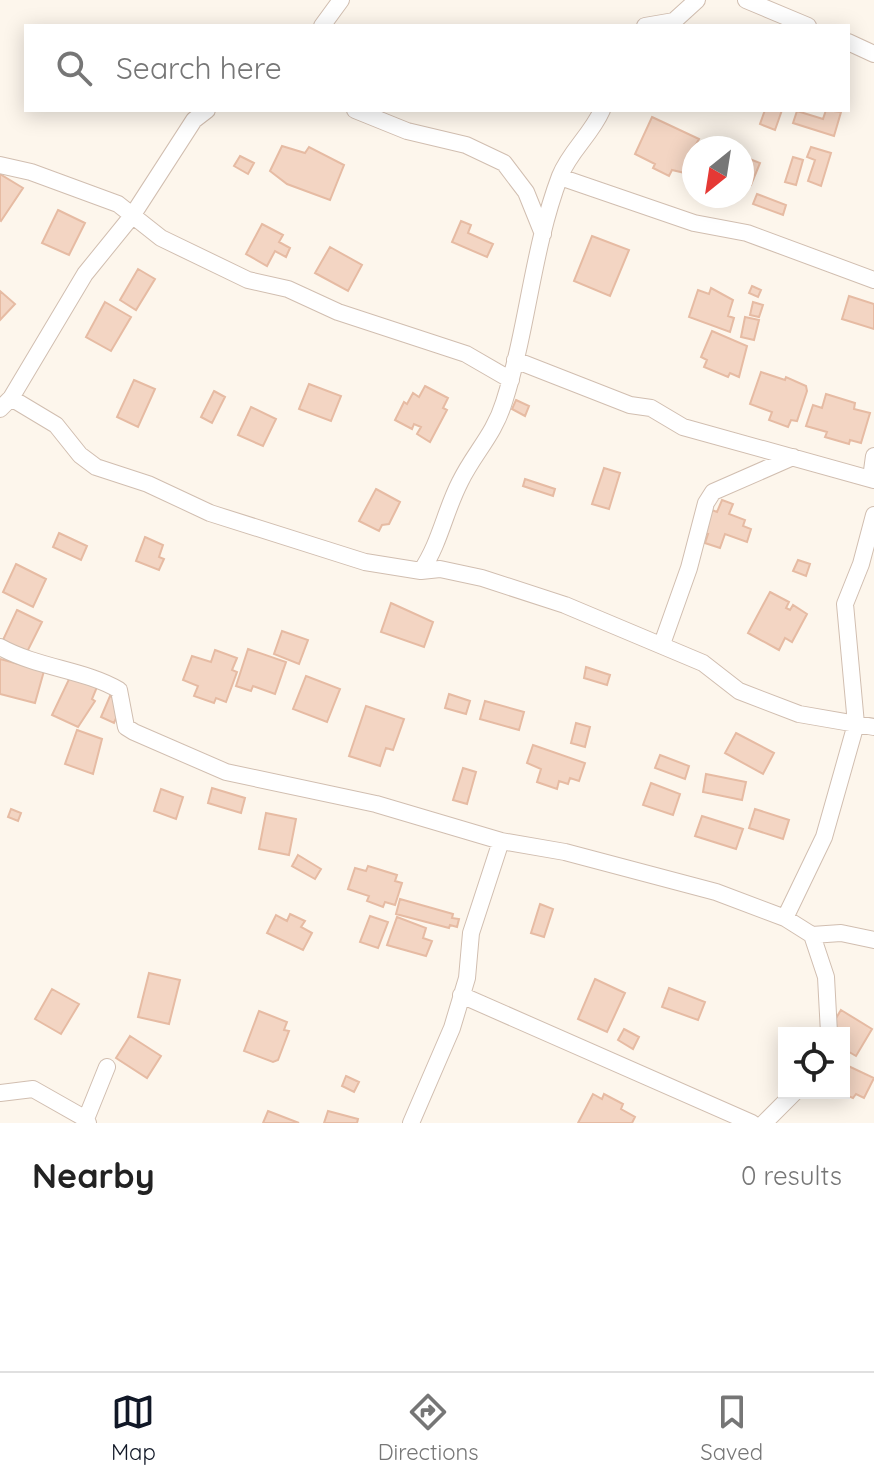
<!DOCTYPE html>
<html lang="en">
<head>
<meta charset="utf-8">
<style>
  :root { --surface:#fff; --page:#f2f2f2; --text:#222; --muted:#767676; --line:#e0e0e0; --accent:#111827 }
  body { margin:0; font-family:Quicksand,sans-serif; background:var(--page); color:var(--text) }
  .controls { position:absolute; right:24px; bottom:24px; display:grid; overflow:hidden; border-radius:0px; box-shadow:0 4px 20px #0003 }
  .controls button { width:72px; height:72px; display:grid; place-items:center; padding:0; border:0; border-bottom:2px solid var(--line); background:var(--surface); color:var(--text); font:40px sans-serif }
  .compass { position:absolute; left:682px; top:136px; width:72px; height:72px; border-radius:50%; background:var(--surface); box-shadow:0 4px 20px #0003; rotate:210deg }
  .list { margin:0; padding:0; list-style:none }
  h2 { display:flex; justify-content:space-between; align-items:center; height:104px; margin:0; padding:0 32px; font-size:34px }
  h2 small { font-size:26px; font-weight:400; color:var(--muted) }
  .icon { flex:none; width:44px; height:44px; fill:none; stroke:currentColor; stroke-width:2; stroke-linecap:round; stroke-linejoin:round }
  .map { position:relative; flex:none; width:874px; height:1123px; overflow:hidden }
  .search { position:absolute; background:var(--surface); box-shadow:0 4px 20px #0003; left:24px; right:24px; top:24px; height:88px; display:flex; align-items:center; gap:20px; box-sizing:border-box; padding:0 28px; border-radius:0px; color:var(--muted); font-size:30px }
  .sheet { height:248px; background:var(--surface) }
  nav { display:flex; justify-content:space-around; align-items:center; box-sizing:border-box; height:112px; border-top:2px solid var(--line); background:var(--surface); font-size:22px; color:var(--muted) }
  nav a { display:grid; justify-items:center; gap:4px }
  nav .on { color:var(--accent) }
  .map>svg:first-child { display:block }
  .building { fill:#f3d5c3; stroke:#e6bba3; stroke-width:2 }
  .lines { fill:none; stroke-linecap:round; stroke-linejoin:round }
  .minor-casing { stroke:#d1beb0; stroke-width:18 }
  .minor { stroke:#fff; stroke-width:16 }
</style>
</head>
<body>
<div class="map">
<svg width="874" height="1123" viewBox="0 0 874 1123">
  <rect width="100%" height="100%" fill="#fdf6ec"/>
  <path class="building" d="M765 110H782L775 130 760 124Z
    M826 110 841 112 834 136 793 123 797 111 823 119Z
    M652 117 699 139 694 148 693 175 672 170 669 176 653 168 655 164 635 154Z
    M282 146 305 153 309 147 344 165 330 200 287 184 270 171Z
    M811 147 831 153 821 186 808 181 815 160 807 157Z
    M240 156 254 163 248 174 234 166Z
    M742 156 760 163 751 185 742 182Z
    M793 157 803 160 796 185 785 182Z
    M0 174 23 188 1 221 0 220Z
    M757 194 786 205 783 215 753 204Z
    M58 210 85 223 69 255 42 243Z
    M461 221 471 225 468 233 493 244 487 257 452 242Z
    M262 224 283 235 279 242 290 248 286 257 275 251 267 266 246 254Z
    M592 236 629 250 610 296 574 281Z
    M330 247 362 265 348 291 315 273Z
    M138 269 155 279 136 310 120 300Z
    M752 286 761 290 758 297 749 293Z
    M711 288 733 300 728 316 734 318 730 332 689 317 698 290 709 294Z
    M0 291 15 304 0 320Z
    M849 296 874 304V329L842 319Z
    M105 302 131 317 111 351 86 337Z
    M753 302 763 305 759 317 750 315Z
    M745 317 759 320 754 340 741 337Z
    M712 331 747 346 739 377 730 373 728 377 704 367 707 360 701 357Z
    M761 372 785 380 786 377 806 386 807 391 797 421 791 420 788 427 769 420 772 412 750 404Z
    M134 380 155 389 138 427 117 417Z
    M309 384 341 396 331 421 299 409Z
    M425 386 448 398 443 408 447 410 430 442 417 434 421 427 414 424 412 429 395 420 404 402 407 404 413 393 419 397Z
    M214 391 225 397 212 423 201 417Z
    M826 394 855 403 854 409 870 413 861 443 850 440 849 444 825 437 827 432 806 426 813 405 822 408Z
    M516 400 529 406 525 416 512 409Z
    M251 407 276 419 263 446 238 435Z
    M604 468 620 473 609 509 592 504Z
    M525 479 555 489 553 496 523 486Z
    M376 489 400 502 389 524 382 525 379 531 359 521Z
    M722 500 733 504 729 514 745 520 743 526 751 529 747 542 725 534 720 548 705 543 708 534 704 533 712 510 717 512Z
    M59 533 87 546 81 560 53 547Z
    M145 537 163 545 159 557 164 559 159 570 136 561Z
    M798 560 810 564 806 576 793 571Z
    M16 564 46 579 33 607 3 592Z
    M770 592 789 602 786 608 790 610 793 605 807 614 792 642 785 638 779 650 748 633Z
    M391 603 433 622 424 647 381 632Z
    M17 610 42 622 26 654 2 642Z
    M282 631 308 640 299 664 274 654Z
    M248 649 286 662 275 694 253 686 251 691 236 686Z
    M215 650 237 658 232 670 237 672 226 702 216 698 214 703 194 696 198 686 183 680 192 656 211 662Z
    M0 659 44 671 35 703 0 694Z
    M586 667 610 675 607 685 584 678Z
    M71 675 97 687 92 699 95 701 78 727 52 715Z
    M306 676 340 689 327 722 293 709Z
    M449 694 470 701 466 714 445 708Z
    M110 696 123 702 114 723 101 717Z
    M485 701 524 712 519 730 480 719Z
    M366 706 404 719 393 750 386 748 380 766 349 756Z
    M576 723 590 727 585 747 571 743Z
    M77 730 102 739 93 774 65 764Z
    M736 733 774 753 763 774 725 753Z
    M533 745 585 763 579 781 570 778 568 784 559 781 557 789 537 782 541 769 527 763Z
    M660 755 689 766 685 779 655 768Z
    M463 768 476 772 467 804 453 800Z
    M706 774 746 782 742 800 703 792Z
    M651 783 680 794 673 815 643 805Z
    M212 788 245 798 241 813 208 803Z
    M161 789 183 797 176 819 154 811Z
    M11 809 21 813 18 821 8 817Z
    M755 809 789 820 783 839 749 828Z
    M266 813 296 819 289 855 259 849Z
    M702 816 743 829 736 849 695 836Z
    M298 855 321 869 315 879 292 866Z
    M368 866 397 875 395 881 402 883 395 905 385 902 383 907 367 901 369 896 348 889 355 868 366 871Z
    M400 899 453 914 452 918 459 919 457 927 450 925 449 928 396 914Z
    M540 904 553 909 544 937 531 933Z
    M290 914 305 921 301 927 312 933 303 950 267 933 276 915 287 921Z
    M370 916 388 922 378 948 360 942Z
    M397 917 426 928 423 938 432 941 426 956 387 945Z
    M149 973 180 980 169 1024 138 1017Z
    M595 979 625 993 607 1032 578 1019Z
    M669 988 705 1002 698 1020 662 1007Z
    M52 989 79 1004 61 1034 35 1019Z
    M841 1010 872 1029 856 1056 844 1049V1033H827Z
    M259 1011 287 1022 284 1030 289 1031 278 1060 273 1062 244 1051Z
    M624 1029 639 1037 633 1049 618 1040Z
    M130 1036 161 1056 147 1078 116 1058Z
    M844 1064 874 1078 864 1098 856 1094 853 1098 841 1093Z
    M346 1076 359 1082 354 1092 342 1086Z
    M593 1094 602 1099 604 1094 623 1104 621 1109 635 1117 632 1123H578Z
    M268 1111 299 1123H263Z
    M328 1111 358 1119 357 1123H324Z"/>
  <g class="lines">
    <g class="minor-casing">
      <path id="minor" d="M746 0 808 26
        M322 26 341 0
        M645 26 674 21 697 0
        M848 42 874 54
        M355 110 407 131 466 145 504 163 526 192 543 234
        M0 165 31 172 118 204 161 238 248 280 288 289 338 312 466 354 511 380
        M560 177 694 223 747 233 874 280
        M515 360 630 405 651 408 683 427 874 480
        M11 398 56 425 80 455 96 467 148 484 210 513 365 562 421 571 440 569 482 578 565 605 703 663 739 691 799 714 874 727
        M0 409 11 398 85 274 132 216 194 120 207 110
        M871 478 874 456
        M421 571C440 543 445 511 460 482 474 453 494 435 504 402 528 328 532 250 560 176 570 151 591 135 602 110
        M662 644 689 568 706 503 713 492 793 457
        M0 647C38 668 86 670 119 690L126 727 134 732 226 772 376 804 501 841 565 852 716 892 785 918 812 935 826 977 829 1033
        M785 918 824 837 856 724 845 604 861 564 874 515
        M812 935 841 933 874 940
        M461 995 752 1123
        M0 1093 33 1089 86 1119
        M88 1123 86 1119 107 1067
        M411 1123 452 1028 467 978 471 933 501 841
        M764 1123 794 1093"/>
    </g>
    <use href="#minor" class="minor"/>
  </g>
</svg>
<div class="controls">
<button><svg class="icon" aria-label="locate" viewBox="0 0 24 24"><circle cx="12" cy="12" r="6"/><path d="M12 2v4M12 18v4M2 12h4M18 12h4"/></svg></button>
</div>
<svg class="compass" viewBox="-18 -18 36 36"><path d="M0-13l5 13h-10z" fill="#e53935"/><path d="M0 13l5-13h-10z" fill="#767676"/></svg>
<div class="search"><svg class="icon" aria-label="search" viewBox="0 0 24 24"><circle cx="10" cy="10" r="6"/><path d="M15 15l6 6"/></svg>Search here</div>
</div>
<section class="sheet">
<h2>Nearby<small>0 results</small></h2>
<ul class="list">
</ul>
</section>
<nav>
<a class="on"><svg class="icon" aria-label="map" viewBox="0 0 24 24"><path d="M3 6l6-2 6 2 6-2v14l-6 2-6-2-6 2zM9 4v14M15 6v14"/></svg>Map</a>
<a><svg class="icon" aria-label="directions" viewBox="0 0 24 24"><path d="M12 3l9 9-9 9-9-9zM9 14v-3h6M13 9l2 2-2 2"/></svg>Directions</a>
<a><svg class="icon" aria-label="saved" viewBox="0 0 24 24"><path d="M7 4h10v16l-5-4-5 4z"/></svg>Saved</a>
</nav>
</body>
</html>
